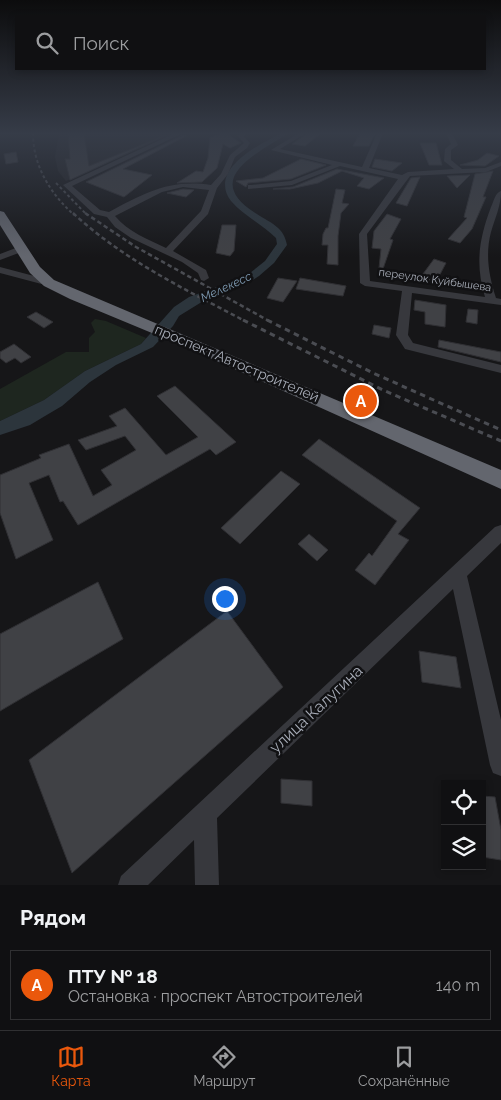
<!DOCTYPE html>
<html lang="ru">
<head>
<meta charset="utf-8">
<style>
  :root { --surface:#101012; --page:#1e1e20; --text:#f1f3f6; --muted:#9c9d9f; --line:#303032; --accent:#ea580c }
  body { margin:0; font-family:Raleway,sans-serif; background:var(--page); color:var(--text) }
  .controls { position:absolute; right:15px; bottom:15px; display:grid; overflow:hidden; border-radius:0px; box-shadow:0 2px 8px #0003 }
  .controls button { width:45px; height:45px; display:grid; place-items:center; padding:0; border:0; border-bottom:1px solid var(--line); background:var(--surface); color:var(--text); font:25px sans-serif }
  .you { position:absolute; left:224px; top:598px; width:18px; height:18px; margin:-12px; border:4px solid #fff; border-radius:50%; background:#1a73e8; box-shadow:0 0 0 8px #1a73e833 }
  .badge { display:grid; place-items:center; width:32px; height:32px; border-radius:50%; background:var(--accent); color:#fff; font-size:16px; font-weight:700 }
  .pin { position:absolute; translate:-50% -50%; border:2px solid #fff; box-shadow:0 1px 5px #0006 }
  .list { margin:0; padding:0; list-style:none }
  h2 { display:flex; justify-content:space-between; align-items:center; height:65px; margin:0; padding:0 20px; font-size:21px }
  h2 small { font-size:16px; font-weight:400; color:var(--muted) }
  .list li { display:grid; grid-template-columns:32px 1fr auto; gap:15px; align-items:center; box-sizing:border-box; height:70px; margin:0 10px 10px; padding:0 10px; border:1px solid var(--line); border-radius:0px }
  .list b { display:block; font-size:19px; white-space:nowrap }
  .list p { margin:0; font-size:16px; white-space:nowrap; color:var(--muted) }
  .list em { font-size:16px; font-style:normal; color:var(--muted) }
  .icon { flex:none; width:28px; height:28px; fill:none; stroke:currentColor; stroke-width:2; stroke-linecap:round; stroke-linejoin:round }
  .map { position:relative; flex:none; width:501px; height:885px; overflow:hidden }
  .search { position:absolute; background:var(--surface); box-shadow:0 2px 8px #0003; left:15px; right:15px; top:15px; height:55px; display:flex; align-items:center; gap:12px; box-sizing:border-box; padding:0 18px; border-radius:0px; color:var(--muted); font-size:19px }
  .sheet { height:145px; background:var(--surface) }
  nav { display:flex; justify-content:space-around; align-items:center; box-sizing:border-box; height:70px; border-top:1px solid var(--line); background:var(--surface); font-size:14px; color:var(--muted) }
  nav a { display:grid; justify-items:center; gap:2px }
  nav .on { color:var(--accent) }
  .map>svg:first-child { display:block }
  .built { fill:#222225 }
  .green { fill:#1e261f }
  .water { fill:#2c353c }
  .building { fill:#404145; stroke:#303034 }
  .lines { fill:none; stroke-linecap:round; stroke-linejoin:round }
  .minor { fill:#37383d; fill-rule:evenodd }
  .highway { fill:#63666e; fill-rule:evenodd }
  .rail-far2 { stroke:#4a4c52; stroke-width:2; stroke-dasharray:3 2.5; stroke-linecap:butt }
  .rail-far1 { stroke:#4a4c52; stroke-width:2.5; stroke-dasharray:4.5 3; stroke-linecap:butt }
  .rail { stroke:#4a4c52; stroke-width:3; stroke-dasharray:5.5 4.5; stroke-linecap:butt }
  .labels { text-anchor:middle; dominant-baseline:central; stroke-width:5; stroke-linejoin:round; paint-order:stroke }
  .far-street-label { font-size:11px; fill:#a8adb8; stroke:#111113 }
  .far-water-label { font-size:12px; font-style:italic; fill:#7f9bb3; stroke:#111113 }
  .street-label { font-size:14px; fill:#a8adb8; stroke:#111113 }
  .near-street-label { font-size:16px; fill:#a8adb8; stroke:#111113 }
</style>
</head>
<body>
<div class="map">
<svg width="501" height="885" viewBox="0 0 501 885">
  <rect width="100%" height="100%" fill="#161618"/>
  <path class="built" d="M59 133H175L66 181 58 171 55 157Z"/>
  <path class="green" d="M95 319 106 321 146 338 141 344 85 371 44 400 0 421V389L66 352H89V338L95 332 91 323Z"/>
  <path class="water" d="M282 133H289C256 154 198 180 260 216 273 224 284 228 287 245L274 263 259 276 243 286 226 287 179 316 173 326 153 347 116 365 90 382 62 406 45 416 30 425 0 435V421L44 400 85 371 141 344 174 307 189 297 245 277 265 261 277 244 276 238C263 225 243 215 231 201 207 169 262 143 282 133Z"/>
  <path class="building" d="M68 133H84L89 166 164 136 70 180 65 159H70Z
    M226 133 241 143 230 148 223 144 217 168 202 182 177 183 196 171 203 172 208 158 210 137Z
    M308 133H321L305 146 292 144Z
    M360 133H375L369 146H353Z
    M183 135 186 136 123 169 152 175 124 197 86 182Z
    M420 143H436L442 165H429Z
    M16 152 18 162 6 164 4 154Z
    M487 153 499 156 485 166 460 165 478 160Z
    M301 159 326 165 291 179 248 183 246 187 236 181 263 178Z
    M375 159 402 163 392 171 372 167Z
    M337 169 384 178 369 189 357 186 364 178 342 171 318 183 290 189H273L293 187Z
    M493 171 483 197H486L472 229 460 243 448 239 467 218 464 217 475 174Z
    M470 175 457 188 447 176Z
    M420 177 407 206 396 203 411 178Z
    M183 189 194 190 186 197 167 193Z
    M336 189 345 190 342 203 349 204 341 213 338 236V265L327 264 328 245H322L323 234 326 228H328Z
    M387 214 401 219 390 239 393 240 383 269 379 268 381 249 372 248 374 231Z
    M222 225H236L234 251 230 256 216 253Z
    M434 259 446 263 436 282 420 278Z
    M278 278 297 281 283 302 267 298Z
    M300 278 346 286 343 296 296 289Z
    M415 300 446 305 445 327 425 324V312L414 310Z
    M468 309 478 310 477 324 466 322Z
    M36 312 53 322 44 328 27 317Z
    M374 325 391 328 389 338 372 334Z
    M439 340 501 352V362L438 347Z
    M14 344 31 357 21 363 15 358 6 363 0 358V352Z
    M175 386 236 442 216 455 210 449 78 525 63 501 60 502 49 475 29 483 53 540 16 559 0 513V475L41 458 39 455 69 444 93 496 112 485 101 470 136 450 125 436 86 450 78 440 117 426 109 416 125 408 166 455 198 437 157 396Z
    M319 439 420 508 398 534 409 540 375 585 355 570 369 553 372 556 397 521 302 455Z
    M281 471 300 484 240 544 221 528Z
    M309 534 328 550 317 561 298 544Z
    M98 582 123 639 0 711V634Z
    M227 611 283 687 72 873 29 760Z
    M419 651 456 657 461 688 422 682Z
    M281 779 312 781V806L281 803Z
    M482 796 495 797 501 830V860L482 857Z"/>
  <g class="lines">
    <path class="minor" d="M175 133H183L72 186 100 210 109 212C145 193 169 179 211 185L221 174 230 155 244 143 237 135 249 133 243 136 250 143 247 148 235 157 228 174 217 188 208 214 173 251 206 270 209 278 204 281 201 280 198 273 182 262 131 238 115 227 107 217 94 214 63 185ZM183 187 209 190 201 211 166 248C148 239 128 232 115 216L162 192Z
      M299 133H306L280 149 362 167 377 133H383L369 168 402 175 408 172 454 169 444 161 445 149 451 144 446 133H452L458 145 451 150V160L462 169 485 168 501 162V166L486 172 410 176 367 234 370 281 485 297C475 264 479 239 491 207 494 201 495 193 501 191 501 206 495 218 491 232 485 255 489 276 496 298L501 299V305L412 293 408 335 413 343 501 365V373L405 349 396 335 402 291 365 286 360 283 359 234 398 179 340 166 292 185 248 189V185H251L291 181 332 165 271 150Z
      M21 246 24 247V251L0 260V254Z
      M0 267 53 281 54 283 49 286 0 273Z
      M501 525V543L467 576 501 720V776L493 773 490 765 453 589 217 818 219 885H195L194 840 148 885H118L121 876 495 527Z"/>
    <path class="highway" d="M0 211 4 212 40 267 54 280 501 470V489L188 348 70 299 44 286 30 273 0 225Z"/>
    <path class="rail-far2" d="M33 133C33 166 50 193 74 215
      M56 183 87 215"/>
    <path class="rail-far1" d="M73 213C122 259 186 290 245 321
      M85 213 136 247 269 321"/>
    <path class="rail" d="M243 320 385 391 501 441
      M267 320 373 373 501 430"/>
  </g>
  <linearGradient id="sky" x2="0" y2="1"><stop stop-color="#0c0c0d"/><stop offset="0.52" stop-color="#363c48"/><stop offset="1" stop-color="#363c48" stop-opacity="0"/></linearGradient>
  <rect width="501" height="257" fill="url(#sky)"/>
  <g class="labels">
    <g class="far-street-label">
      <text transform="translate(435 280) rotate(8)">переулок Куйбышева</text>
    </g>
    <g class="far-water-label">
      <text transform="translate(226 287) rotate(-25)">Мелекесс</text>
    </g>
    <g class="street-label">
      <text transform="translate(237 363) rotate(23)">проспект Автостроителей</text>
    </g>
    <g class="near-street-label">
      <text transform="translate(316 709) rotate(-43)">улица Калугина</text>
    </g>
  </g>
</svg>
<div class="controls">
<button><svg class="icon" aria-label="locate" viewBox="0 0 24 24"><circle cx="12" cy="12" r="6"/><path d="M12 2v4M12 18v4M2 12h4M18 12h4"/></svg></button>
<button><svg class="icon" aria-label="layers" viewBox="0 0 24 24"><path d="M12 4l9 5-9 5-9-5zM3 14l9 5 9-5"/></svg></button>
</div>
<div class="you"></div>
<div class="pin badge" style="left:361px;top:401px">A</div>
<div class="search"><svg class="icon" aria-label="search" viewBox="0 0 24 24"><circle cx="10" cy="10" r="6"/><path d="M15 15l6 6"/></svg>Поиск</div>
</div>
<section class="sheet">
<h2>Рядом<small></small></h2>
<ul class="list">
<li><span class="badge">A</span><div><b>ПТУ № 18</b><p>Остановка · проспект Автостроителей</p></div><em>140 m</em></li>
</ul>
</section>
<nav>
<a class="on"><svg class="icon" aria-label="map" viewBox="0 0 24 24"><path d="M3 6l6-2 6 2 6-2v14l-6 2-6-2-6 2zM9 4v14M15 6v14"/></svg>Карта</a>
<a><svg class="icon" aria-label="directions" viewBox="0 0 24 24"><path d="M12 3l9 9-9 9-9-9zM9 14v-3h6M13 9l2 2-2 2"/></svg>Маршрут</a>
<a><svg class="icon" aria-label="saved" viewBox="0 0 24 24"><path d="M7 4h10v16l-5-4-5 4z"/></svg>Сохранённые</a>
</nav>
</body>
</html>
